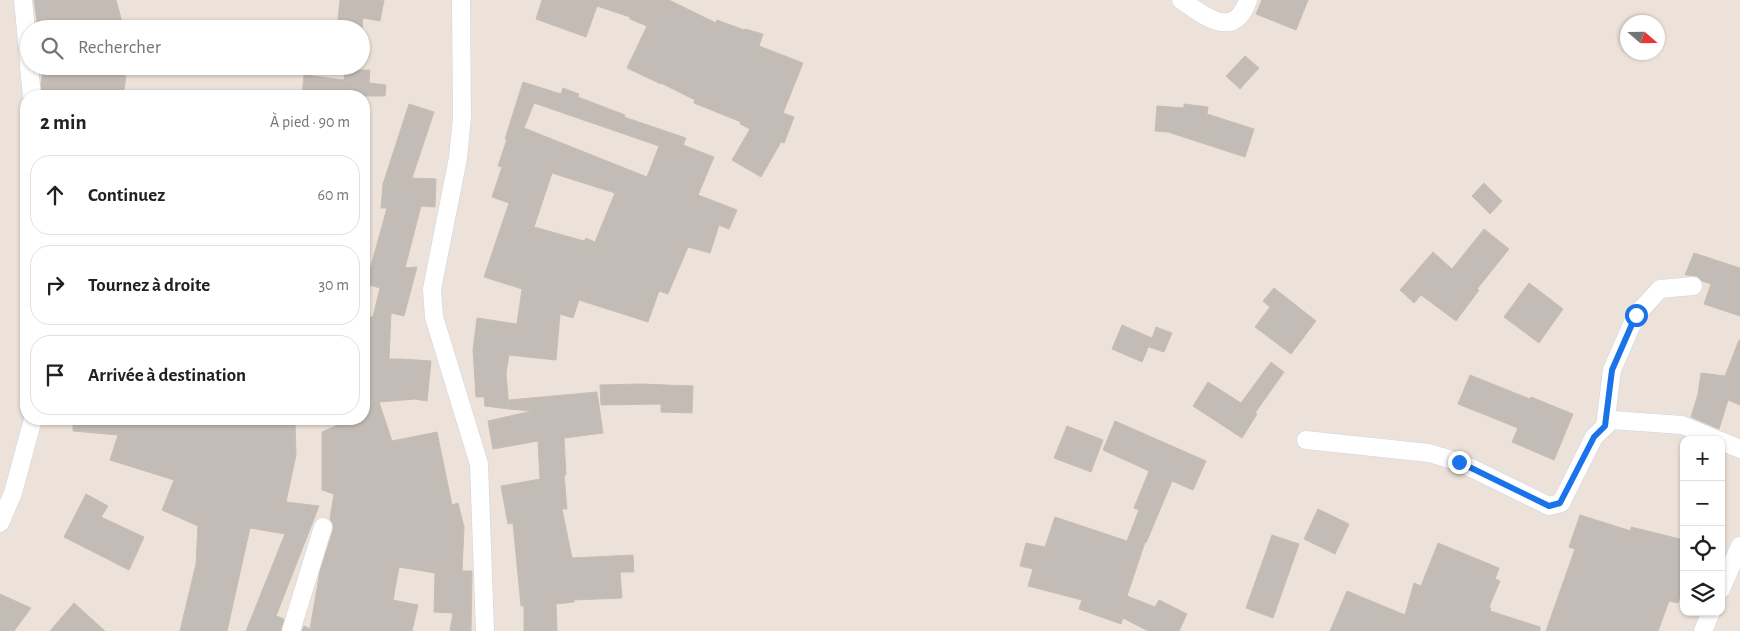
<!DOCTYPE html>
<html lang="fr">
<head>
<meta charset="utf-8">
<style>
  :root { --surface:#fff; --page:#f2f2f2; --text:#202124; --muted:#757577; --line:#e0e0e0 }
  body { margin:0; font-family:"Alegreya Sans",sans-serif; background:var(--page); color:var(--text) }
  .controls { position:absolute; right:15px; bottom:15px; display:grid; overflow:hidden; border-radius:10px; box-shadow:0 1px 4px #0004 }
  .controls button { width:45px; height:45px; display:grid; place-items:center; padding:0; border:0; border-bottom:1px solid var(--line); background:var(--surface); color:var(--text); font:25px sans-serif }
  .compass { position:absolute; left:1620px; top:15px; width:45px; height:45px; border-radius:50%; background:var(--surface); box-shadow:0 1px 4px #0004; rotate:110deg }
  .stop { position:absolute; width:15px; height:15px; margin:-11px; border:4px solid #1a73e8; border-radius:50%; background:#fff }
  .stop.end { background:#1a73e8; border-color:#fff; box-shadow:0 1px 5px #0008 }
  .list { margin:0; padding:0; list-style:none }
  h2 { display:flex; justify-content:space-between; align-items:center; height:65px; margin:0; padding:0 20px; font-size:21px }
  h2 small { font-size:16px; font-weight:400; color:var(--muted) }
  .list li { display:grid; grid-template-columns:32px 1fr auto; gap:15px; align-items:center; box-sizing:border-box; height:80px; margin:0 10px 10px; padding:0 10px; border:1px solid var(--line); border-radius:20px }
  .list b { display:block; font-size:19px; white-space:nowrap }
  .list em { font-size:16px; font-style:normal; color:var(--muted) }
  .icon { flex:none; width:28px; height:28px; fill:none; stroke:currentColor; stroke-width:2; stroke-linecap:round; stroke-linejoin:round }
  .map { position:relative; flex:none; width:1740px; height:631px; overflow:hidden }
  .search { position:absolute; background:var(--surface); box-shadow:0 1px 4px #0004; left:20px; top:20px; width:350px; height:55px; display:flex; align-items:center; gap:12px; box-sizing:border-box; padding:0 18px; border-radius:28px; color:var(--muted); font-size:19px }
  .panel { position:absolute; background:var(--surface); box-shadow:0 1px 4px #0004; left:20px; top:90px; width:350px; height:335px; border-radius:20px }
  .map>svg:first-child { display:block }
  .building { fill:#c3bcb6; stroke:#c7beb3; fill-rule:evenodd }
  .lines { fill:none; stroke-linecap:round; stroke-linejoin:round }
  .street-casing { stroke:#ced4e2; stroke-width:19 }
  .street { stroke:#fff; stroke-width:18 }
  .route { stroke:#1a73e8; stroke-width:6 }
</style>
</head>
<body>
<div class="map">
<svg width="1740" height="631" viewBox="0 0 1740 631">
  <rect width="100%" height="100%" fill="#ece2d9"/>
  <path class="building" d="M34 0H116L124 29H38Z
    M340 0H384L380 21 363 18 362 29H337Z
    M542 0H669L716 23 717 20 744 30 745 29 763 34 759 46 803 63 783 113 794 117 784 143 781 142 761 177 732 160 750 129 740 124 741 122 694 103 695 100 661 83V84L627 68 647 26 630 19V17L597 6 586 37 536 19Z
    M1262 0H1308L1296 30 1256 14Z
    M1245 56 1259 68 1240 89 1226 76Z
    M44 66 90 74V70L126 76 123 96H42L41 83Z
    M345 70H370L369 83 386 85 385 96H302L304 75 344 80Z
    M523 82 561 94 563 88 579 94 578 97 625 115 624 117 686 138 683 145 714 157 698 195 737 210 729 229 719 225 710 253 688 247 668 294 659 291 648 322 579 300 573 318 560 314 556 360 509 355 506 373 509 409 485 406 484 397H476L473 350 477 318 517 324 522 289 484 277 509 203 492 197 502 167 498 166 507 139H505ZM534 103 659 146 647 177 524 128ZM552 173 615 193 595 242 586 238 584 241 534 227Z
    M409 104 434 112 412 178 436 179 435 207 421 206 405 268 417 267 404 316 391 313 389 359H402L431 361 427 401 415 399 379 402 392 441 437 432 452 505 458 503 464 527 462 571H472L471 631H450L453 613 434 612 435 573 399 567 393 600 418 605 412 631H302L304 626 310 629 320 571 333 530V524L330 519 334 494 322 490V432L352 419H364V317H373L380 288 366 284 387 208H381L383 184Z
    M1184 104 1208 107 1207 114 1254 129 1245 157 1168 132 1155 131 1157 106 1184 108Z
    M1484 183 1502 201 1490 214 1472 196Z
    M1484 229 1509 249 1477 289 1479 290 1456 321 1421 295 1414 303 1400 290 1433 252 1452 269Z
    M1694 253 1740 268V316L1704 304 1711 284 1702 281 1697 276 1685 275Z
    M1529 283 1563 309 1539 343 1504 317Z
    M1274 288 1316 321 1291 354 1255 327 1270 307 1263 301Z
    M1122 325 1152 338 1142 362 1112 349Z
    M1156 327 1172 333 1164 352 1149 347Z
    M1739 340H1740V405L1728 400 1719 429 1691 417 1698 394 1701 373 1725 376Z
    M1271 362 1284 372 1255 413 1257 414 1242 438 1193 406 1208 382 1241 403Z
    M1470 375 1530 399 1531 397 1573 414 1554 460 1512 442 1518 428 1458 404Z
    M640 384 693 386 692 413 661 412V404L601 405 600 385Z
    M597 392 603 433 564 438 566 475H564L567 509H562L572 558 633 555 634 572H620L622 598 574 600V602L556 604 557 631H524V606H521L513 523 508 524 501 486 540 479 538 441 493 449 488 421 532 411 509 409V400Z
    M73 419H255V422L295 421 296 455 286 502 319 506 276 616 284 619 281 631H246L285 534 250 528 227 631H180L196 564 198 526 162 510 174 480 110 460 118 435 73 431Z
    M1115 421 1206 461 1193 490 1172 481 1146 543 1145 542 1127 596 1155 607 1159 600 1187 614 1179 631H1148L1123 618 1121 624 1079 609 1082 600 1028 586 1033 569 1020 566 1026 543 1045 547 1055 517 1127 541 1139 510 1134 508 1149 471 1103 450Z
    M1067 426 1103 440 1091 472 1054 458Z
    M86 494 108 506 101 517 144 537 129 570 64 537Z
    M1318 509 1349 524 1335 554 1304 539Z
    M1580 515 1631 531V527L1684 540V582L1678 603 1669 601 1658 631H1546L1575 549 1569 547Z
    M1272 535 1299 544 1273 618 1246 608Z
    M1438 543 1499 568 1495 579 1500 581 1489 607 1491 608 1490 611 1540 627V631H1330L1347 591 1405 615 1414 583 1421 586Z
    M0 594 31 608 14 631H0Z
    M74 603 105 631H50Z"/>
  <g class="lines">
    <g class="street-casing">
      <path id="street" d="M23 0 29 62
        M461 0 462 117 458 158 432 289 434 317 479 464 485 631
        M1181 0C1205 16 1234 41 1248 0
        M29 66 32 96
        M1605 426 1612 370 1636 315 1660 289 1693 286
        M1306 440 1429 453 1459 462 1549 506 1561 503 1594 437 1612 420 1682 425 1718 440
        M1721 441 1740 449
        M0 523 13 493 33 419
        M1721 589 1740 546
        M291 631 323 527
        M1703 631 1711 612"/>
    </g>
    <use href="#street" class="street"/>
  </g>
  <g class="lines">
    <path class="route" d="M1459 462 1549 506 1560 503 1594 437 1605 426 1612 370 1636 315"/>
  </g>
</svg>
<div class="controls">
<button>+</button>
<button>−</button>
<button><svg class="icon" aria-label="locate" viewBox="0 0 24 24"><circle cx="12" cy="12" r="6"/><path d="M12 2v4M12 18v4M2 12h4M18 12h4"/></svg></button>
<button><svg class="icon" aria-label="layers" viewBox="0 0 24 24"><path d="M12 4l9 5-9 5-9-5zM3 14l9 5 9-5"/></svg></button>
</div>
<svg class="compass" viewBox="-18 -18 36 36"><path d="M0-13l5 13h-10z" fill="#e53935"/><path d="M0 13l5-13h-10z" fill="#757577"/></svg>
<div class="stop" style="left:1636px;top:315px"></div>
<div class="stop end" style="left:1459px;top:462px"></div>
<div class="search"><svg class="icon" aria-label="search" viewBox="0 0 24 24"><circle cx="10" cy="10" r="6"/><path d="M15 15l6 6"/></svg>Rechercher</div>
<section class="panel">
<h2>2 min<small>À pied · 90 m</small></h2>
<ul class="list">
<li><svg class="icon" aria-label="ahead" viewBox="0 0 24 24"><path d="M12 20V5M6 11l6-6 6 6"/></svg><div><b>Continuez</b></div><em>60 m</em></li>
<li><svg class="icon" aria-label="right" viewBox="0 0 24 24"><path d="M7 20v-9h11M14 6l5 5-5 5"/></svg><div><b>Tournez à droite</b></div><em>30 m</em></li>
<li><svg class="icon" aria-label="arrive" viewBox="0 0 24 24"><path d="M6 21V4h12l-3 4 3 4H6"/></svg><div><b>Arrivée à destination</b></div></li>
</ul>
</section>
</div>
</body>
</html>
